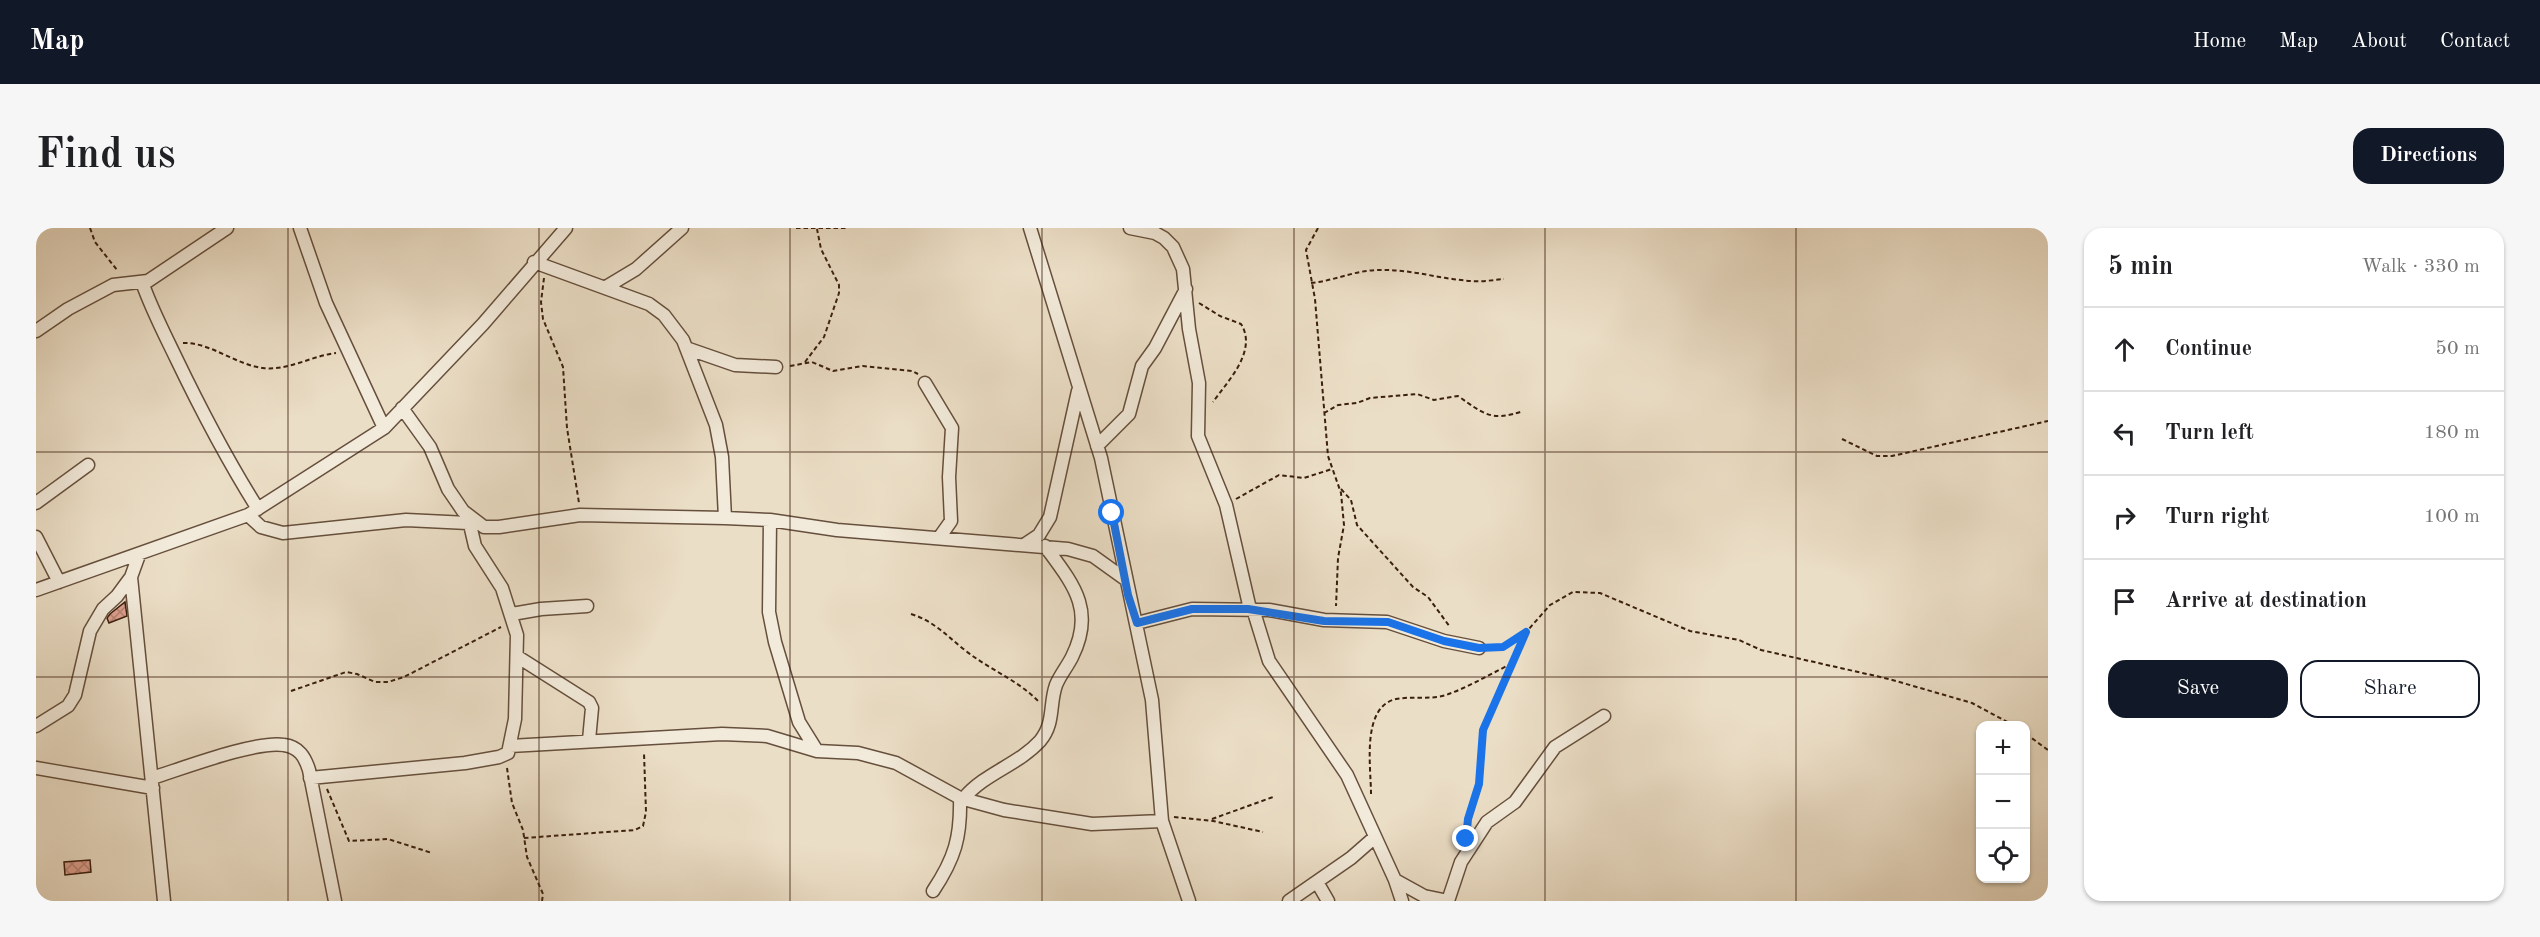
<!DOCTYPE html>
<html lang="en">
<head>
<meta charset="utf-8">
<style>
  :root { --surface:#fff; --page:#f6f6f6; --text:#202124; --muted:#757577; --line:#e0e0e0; --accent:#111827 }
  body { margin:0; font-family:"Old Standard TT",serif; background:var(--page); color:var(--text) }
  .controls { position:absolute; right:18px; bottom:18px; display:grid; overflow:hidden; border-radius:12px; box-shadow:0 2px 4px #0004 }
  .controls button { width:54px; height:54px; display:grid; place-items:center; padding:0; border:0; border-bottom:2px solid var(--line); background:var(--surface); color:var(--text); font:30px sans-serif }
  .stop { position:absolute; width:18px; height:18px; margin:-14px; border:4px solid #1a73e8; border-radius:50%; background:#fff }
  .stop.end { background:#1a73e8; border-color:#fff; box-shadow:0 2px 6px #0008 }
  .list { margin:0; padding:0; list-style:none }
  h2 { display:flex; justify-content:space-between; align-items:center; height:78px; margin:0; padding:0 24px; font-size:26px }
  h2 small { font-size:20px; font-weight:400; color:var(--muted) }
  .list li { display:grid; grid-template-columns:39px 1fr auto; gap:18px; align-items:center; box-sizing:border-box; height:84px; padding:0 24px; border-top:2px solid var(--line) }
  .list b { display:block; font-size:22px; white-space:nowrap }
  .list em { font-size:20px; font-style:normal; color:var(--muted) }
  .actions { display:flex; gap:12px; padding:18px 24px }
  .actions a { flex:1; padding:14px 0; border:2px solid var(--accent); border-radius:18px; text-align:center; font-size:21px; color:var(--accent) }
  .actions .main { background:var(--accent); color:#fff }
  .icon { flex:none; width:33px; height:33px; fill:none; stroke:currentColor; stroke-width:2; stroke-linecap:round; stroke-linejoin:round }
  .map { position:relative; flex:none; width:2012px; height:673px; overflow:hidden; border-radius:18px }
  header { display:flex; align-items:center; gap:36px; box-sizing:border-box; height:84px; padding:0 30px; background:var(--accent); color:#fff }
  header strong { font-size:28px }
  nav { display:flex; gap:33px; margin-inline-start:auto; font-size:21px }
  .intro { display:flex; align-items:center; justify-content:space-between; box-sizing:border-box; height:144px; padding:0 36px }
  h1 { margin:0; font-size:42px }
  .button { padding:15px 27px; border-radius:18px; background:var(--accent); color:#fff; font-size:21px; font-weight:700 }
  main { display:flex; gap:36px; padding:0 36px }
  aside { flex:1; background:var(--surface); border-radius:18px; box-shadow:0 2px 4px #0004 }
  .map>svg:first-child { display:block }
  .building { fill:url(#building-cross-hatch); stroke:#3a1f0e; stroke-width:1.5 }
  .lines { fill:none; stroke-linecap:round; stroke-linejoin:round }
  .street-casing { stroke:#664f3c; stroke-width:15 }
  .path { stroke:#3a1f0e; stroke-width:2; stroke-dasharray:4.5 3; stroke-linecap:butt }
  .street { stroke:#f2eada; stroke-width:12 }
  .route { stroke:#1a73e8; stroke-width:8 }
  .grid { fill:none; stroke:#3a1f0e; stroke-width:1.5; stroke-opacity:0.55 }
</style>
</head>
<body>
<header>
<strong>Map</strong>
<nav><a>Home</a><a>Map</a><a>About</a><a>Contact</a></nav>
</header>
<div class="intro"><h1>Find us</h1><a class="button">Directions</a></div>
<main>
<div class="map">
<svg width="2012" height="673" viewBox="0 0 2012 673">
  <defs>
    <pattern id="building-cross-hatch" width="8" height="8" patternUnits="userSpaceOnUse" patternTransform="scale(1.5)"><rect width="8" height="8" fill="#dea08f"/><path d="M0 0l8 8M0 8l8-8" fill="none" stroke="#b58273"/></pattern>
  </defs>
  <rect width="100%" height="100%" fill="#ebdec6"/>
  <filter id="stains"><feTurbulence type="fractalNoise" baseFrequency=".00333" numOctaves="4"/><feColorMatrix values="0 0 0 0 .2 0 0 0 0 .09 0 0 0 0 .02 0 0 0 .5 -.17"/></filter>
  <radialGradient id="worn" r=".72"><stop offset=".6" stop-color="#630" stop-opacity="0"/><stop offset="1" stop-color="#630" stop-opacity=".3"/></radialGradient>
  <path class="building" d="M89 374 91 388 73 395 71 390 74 386Z
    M54 632 55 644 29 647 28 634Z"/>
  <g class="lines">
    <g class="street-casing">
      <path id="street" d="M264 0 290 75 348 200
        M994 0 1065 230 1116 472 1126 593 1153 673
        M1094 0 1119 5 1128 10 1137 19 1147 41 1153 101 1163 155 1162 208 1190 277 1214 381
        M498 34 613 76 628 87 647 112 680 197 686 229 689 290
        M106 54C115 80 128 105 140 130 165 182 191 232 222 281
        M570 59 600 41 646 0
        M0 103 32 81 77 57 112 53 191 0
        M650 120 699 137 740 139
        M889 155 916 200 913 249 915 293 903 310
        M366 180 394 219 412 261 427 283 448 299H463L544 287 689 290 734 292 801 302 1032 321 1057 328 1089 351
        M1061 218 1093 186 1106 138 1119 120 1150 61
        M0 275 52 237
        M212 287 225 299 247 305 370 292 432 295
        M734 292 733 384 739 414 763 494 781 523
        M0 309 23 354
        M988 317 1003 307 1014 289 1042 163
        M95 349 128 673
        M0 362 212 287 348 200 447 96 530 0
        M1217 381 1233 433 1311 547 1359 652 1366 673
        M476 386 505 381 551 378
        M1101 395 1156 381 1233 382 1288 392 1351 394 1408 413 1443 420
        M482 429 553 474 556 480 553 512
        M0 498 32 478 39 467 54 403 67 381 81 368 95 349 103 327
        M474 518 686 506 731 508 781 523 822 525 860 535 924 570 968 582 1056 596 1126 593
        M0 540 117 560
        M116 550C145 541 221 512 248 517 263 519 269 529 273 542L299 673
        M274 550 429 535 463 529 472 525 479 491 481 407 466 360 439 318 432 288
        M928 570C949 545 982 537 1004 513 1019 495 1013 477 1020 457 1024 447 1031 439 1036 429 1060 381 1036 355 1009 318
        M1359 652 1388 668 1412 673
        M1281 654 1292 673
        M897 663C919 630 925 609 924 570
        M1253 673 1315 630 1339 609
        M1412 673 1425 634 1451 594 1479 574 1519 519 1568 488"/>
    </g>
    <path class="path" d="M54 0 59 14 81 42
      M760 0H810
      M1282 0 1270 22 1279 71 1292 228 1305 265 1308 297 1302 330 1300 378
      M508 50 505 74 507 91 527 139 531 200 543 275
      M1275 55C1298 53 1319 42 1343 42 1374 41 1404 51 1435 53 1446 54 1457 52 1468 51
      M1163 75 1184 88 1205 96C1222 123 1191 154 1177 174
      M147 115C174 114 200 137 227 140 252 143 275 128 300 125
      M769 134 788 109 803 65V57L785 21 781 1
      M754 138 776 134 797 143 827 138 876 143 882 146
      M1288 185 1302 177 1321 175 1334 170 1381 166 1398 172 1422 168C1448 186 1455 194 1487 183
      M1806 211 1841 228H1856L2012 193
      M1305 261 1315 272 1321 297 1377 359 1392 369 1414 399
      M1200 271 1243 247 1268 250 1296 241
      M875 386C898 393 912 409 930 423 954 442 982 452 1003 474
      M1455 419H1467L1485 410 1514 377 1537 364 1564 365 1654 403 1703 412 1725 422 1853 451 1936 475 1977 497
      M255 463 310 444 321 446 339 454H352L368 449 465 399
      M1990 506 2012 522
      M471 540 476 575 487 602 491 629 507 666 506 673
      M291 561 313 613 352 611 396 625
      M1335 566C1335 539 1325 479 1360 471 1376 468 1394 472 1410 467 1433 459 1456 445 1477 435
      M1138 589 1177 593 1227 604
      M1176 591 1237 569
      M1431 599 1443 557 1447 502 1489 408
      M488 610 599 602 607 598 610 584 608 525"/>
    <use href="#street" class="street"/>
  </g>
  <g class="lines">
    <path class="route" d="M1076 285 1092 367 1101 395 1156 381H1212L1288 393 1352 394 1408 413 1443 420 1467 419 1490 404 1447 502 1443 556 1432 591 1430 611"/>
  </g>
  <path class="grid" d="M252 0V673M503 0V673M754 0V673M1006 0V673M1258 0V673M1509 0V673M1760 0V673M0 224H2012M0 449H2012"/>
  <rect width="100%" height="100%" filter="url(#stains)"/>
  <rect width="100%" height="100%" fill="url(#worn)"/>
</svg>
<div class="controls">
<button>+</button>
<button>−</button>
<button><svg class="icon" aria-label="locate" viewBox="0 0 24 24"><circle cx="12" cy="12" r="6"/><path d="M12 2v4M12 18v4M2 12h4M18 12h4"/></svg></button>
</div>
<div class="stop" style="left:1076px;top:285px"></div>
<div class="stop end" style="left:1430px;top:611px"></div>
</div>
<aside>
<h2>5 min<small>Walk · 330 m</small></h2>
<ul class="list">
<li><svg class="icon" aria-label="ahead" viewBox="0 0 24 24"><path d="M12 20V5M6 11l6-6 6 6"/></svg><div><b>Continue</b></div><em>50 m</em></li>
<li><svg class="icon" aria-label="left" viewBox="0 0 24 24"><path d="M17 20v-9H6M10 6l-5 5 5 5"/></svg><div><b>Turn left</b></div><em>180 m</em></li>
<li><svg class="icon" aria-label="right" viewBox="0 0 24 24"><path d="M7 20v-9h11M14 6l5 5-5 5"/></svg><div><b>Turn right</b></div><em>100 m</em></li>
<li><svg class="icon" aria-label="arrive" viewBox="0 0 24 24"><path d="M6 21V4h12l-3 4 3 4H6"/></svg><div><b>Arrive at destination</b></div></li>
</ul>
<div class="actions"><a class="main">Save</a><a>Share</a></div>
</aside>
</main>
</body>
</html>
